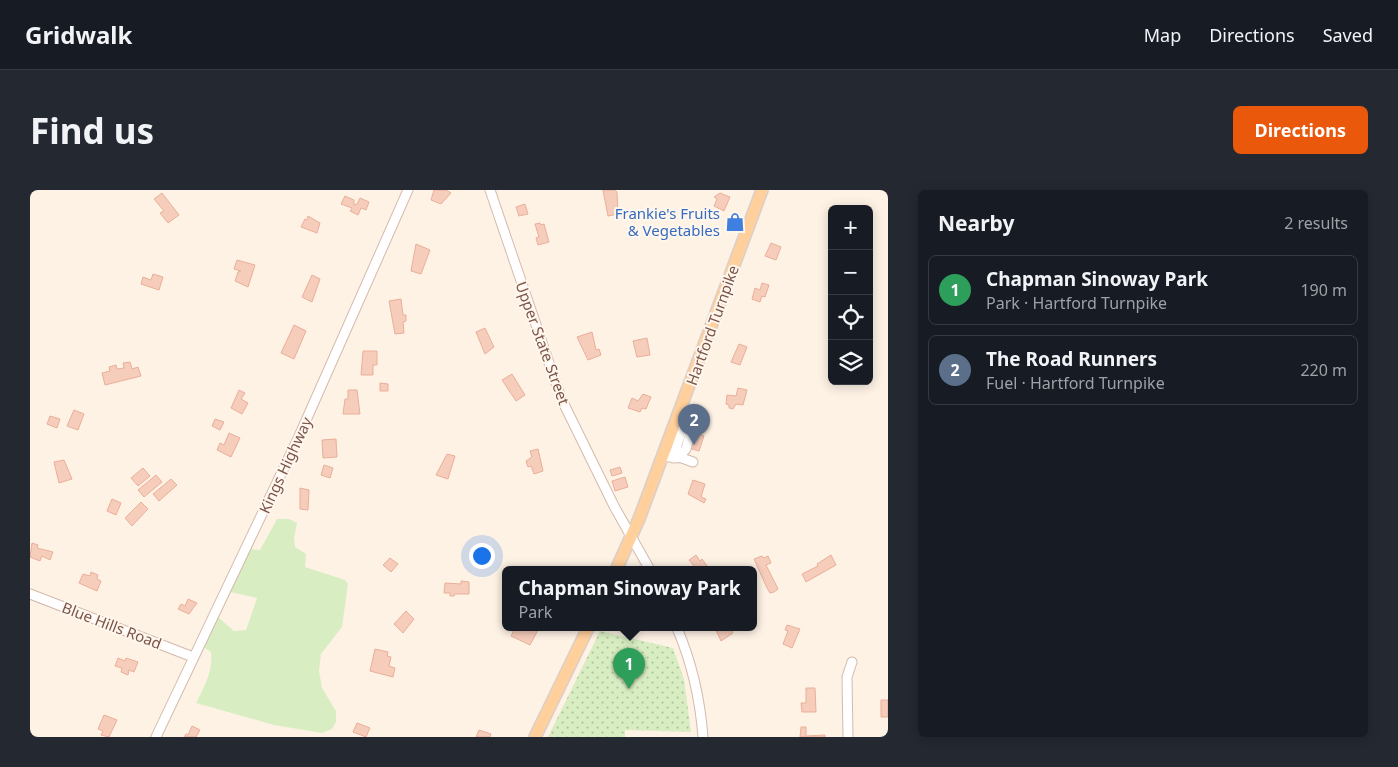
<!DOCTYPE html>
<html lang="en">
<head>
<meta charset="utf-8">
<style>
  :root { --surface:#171b24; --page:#242831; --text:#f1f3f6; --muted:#9ea1a6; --line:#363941; --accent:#ea580c }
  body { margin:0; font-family:"Noto Sans",sans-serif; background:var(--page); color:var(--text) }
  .controls { position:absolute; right:15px; top:15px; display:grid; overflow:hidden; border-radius:8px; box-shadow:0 2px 12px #0003 }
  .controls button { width:45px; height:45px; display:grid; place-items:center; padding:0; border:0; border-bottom:1px solid var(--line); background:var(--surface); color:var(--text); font:25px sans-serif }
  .you { position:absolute; left:451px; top:365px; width:18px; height:18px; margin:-12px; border:4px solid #fff; border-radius:50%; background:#1a73e8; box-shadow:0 0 0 8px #1a73e833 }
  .badge { display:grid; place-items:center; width:32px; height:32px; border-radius:50%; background:var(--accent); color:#fff; font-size:16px; font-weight:700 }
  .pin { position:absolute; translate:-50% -41px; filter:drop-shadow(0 1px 2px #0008) }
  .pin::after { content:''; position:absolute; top:26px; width:18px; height:15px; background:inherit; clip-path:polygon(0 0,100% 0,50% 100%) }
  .popup { position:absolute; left:472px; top:376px; width:255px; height:65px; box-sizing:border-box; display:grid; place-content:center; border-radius:8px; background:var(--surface); filter:drop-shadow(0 1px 4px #0005); font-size:16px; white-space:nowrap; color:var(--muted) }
  .popup b { font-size:19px; color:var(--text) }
  .popup::after { content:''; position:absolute; left:50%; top:100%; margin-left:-10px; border:10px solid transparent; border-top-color:var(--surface) }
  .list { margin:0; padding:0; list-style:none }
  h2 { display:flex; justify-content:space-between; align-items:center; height:65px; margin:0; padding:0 20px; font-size:21px }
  h2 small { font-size:16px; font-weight:400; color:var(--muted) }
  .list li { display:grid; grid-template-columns:32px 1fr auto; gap:15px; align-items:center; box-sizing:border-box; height:70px; margin:0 10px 10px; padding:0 10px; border:1px solid var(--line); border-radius:8px }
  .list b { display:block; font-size:19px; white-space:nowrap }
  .list p { margin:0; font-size:16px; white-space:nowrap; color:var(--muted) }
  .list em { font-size:16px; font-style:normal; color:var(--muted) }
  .icon { flex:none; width:28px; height:28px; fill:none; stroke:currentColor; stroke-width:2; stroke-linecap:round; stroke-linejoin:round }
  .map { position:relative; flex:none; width:858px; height:547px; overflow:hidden; border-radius:8px }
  header { display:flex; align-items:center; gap:30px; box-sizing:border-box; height:70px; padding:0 25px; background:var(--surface); border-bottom:1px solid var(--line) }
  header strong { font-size:24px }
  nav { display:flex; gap:28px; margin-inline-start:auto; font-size:18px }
  .intro { display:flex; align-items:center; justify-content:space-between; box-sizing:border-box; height:120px; padding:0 30px }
  h1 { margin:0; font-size:35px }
  .button { padding:12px 22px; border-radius:8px; background:var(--accent); color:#fff; font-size:18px; font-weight:700 }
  main { display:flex; gap:30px; padding:0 30px }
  aside { flex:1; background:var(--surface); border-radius:8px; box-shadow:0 2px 12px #0003 }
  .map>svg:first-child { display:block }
  .grass { fill:#d8eec2 }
  .park { fill:url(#park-dots) }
  .building { fill:#f6ccba; stroke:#eaaf99 }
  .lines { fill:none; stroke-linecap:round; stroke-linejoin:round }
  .minor-casing { stroke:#d4baad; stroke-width:11 }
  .major-casing { stroke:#dacfcb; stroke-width:14 }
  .minor { stroke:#fff; stroke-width:9 }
  .major { stroke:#ffcf9c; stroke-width:11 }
  .labels { text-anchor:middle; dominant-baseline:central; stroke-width:4; stroke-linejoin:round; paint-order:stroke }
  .shop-label { font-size:15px; fill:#366cbe; stroke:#fff6ee; text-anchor:end }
  .street-label { font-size:15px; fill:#7a5447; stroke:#fff6ee }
</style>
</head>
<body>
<header>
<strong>Gridwalk</strong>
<nav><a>Map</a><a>Directions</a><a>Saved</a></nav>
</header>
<div class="intro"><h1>Find us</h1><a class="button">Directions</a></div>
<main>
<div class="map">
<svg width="858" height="547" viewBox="0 0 858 547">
  <defs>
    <pattern id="park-dots" width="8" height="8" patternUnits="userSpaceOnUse" patternTransform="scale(1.25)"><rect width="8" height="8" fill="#d8eec2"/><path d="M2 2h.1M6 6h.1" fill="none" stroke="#b4c39f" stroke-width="1.8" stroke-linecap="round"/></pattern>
  </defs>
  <rect width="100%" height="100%" fill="#fef2e5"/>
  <path class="grass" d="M247 329H259L267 333 264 348 265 357 276 364 275 377 315 390 318 394 312 437 291 464 289 481 292 498 306 521V532L302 539 292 543 244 535 166 513C174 497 183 481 181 462L173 457 188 427 204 441 216 440 227 408 200 402 220 359 230 360Z"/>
  <path class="park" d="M570 441 643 458 654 489 661 542 595 540V547H518Z"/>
  <path class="building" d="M404 0H416L421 3 411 14 401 10Z
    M573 0H585L587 2 588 24 578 26Z
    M132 3 149 25 138 33 130 23 134 21 124 9Z
    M690 3 700 7 694 21 684 16 687 9 684 7Z
    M315 6 324 10V15L327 14 330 8 339 12 336 20 331 18 328 25 320 21 322 18 311 14Z
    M495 14 498 24 489 26 486 17Z
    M278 26 290 33 287 43 271 37 275 29 277 30Z
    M510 33 511 35 514 34 519 52 508 55 506 48 509 47 505 34Z
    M741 53 751 57 746 70 735 66Z
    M386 54 400 60 391 84 381 81Z
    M207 70 225 75 218 97 205 91 208 82 211 81 204 79Z
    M123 84 133 87 129 100 111 94 113 87 121 90Z
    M282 85 290 89 282 112 272 107Z
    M732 93 739 95 735 107 732 106 730 112 722 109 725 98 730 100Z
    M371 109 373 125H376V131L373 132 374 143 365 144 359 111Z
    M264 135 276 141 264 169 251 163Z
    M455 138 464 157 455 164 446 142Z
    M562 142 566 160 569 159 571 165 558 170 547 147Z
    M617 148 620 165 607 167 603 151Z
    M709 154 717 157 710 175 701 172Z
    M333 161H347V175H343V185H331Z
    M100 172 102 179 108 177 111 186 75 195 72 183 80 181 79 177 86 175 87 179 94 178 93 173Z
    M482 184 495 205 486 211 472 190Z
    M350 193 358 194V201H350Z
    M708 198 717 200 713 215 706 214 703 219 699 218V215L696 214 697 205 706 206Z
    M209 200 215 203 211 209 218 213 212 224 201 218Z
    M318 200H327L330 224H313L315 209H318Z
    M613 204 621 207 616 219 612 218 610 222 598 218 602 208 608 211Z
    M44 220 54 224 48 240 37 236Z
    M20 226 30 229 27 238 17 234Z
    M185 229 194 232 190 240 182 236Z
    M664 242 674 246 669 261 659 258Z
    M199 243 210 248 201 267 187 260 190 253 194 255Z
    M306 249 307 267 293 268 292 250Z
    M508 259 513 281 504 284 501 276 498 277 496 271 502 267 500 261Z
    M417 264 425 266 418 289 406 285Z
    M34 270 42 289 29 293 24 272Z
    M294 275 303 278 300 288 291 285Z
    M590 277 592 283 582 286 580 280Z
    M113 278 120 286 108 296 101 288Z
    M126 285 132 292 114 307 108 300Z
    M595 287 598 297 585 301 582 291Z
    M141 289 147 295 129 311 123 304Z
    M663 290 675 294 671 307 676 309 674 313 658 304Z
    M270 298 279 300 278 320 270 319Z
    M82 309 91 313 86 325 77 321Z
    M111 312 118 319 102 336 95 328Z
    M2 353 8 355 7 358 23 362 20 370 12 366 10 371 0 367Z
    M666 365 670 371 672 369 680 380H667L659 370Z
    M801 365 806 375 776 392 772 384 788 376 787 374Z
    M732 366 734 368 738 366 741 373 736 375 748 399 744 402 740 403 737 398 724 369Z
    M360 368 368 374 361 382 353 375Z
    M61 382 68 385 67 389 71 391 67 401 49 393 53 384 60 386Z
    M431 391 439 392V404H425L424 406H420V403H414L415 393 431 394Z
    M158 409 167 413 159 424 148 419 151 414 155 416Z
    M376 421 384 429 373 443 364 434Z
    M757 435 770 439 762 458 753 454 758 441 755 440Z
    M485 438H509L500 455 481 446Z
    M685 438H696L697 441 701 439 703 443 691 451Z
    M345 459 358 462 357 466 361 467 359 476 365 478 363 487 340 481Z
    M88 468 95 471 96 468 108 472 104 482 99 480 98 485 91 482 92 478 85 476Z
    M776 498H785L786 522H772L771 513H776Z
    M851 510H858V527H851Z
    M74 525 87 530 79 547 71 545 73 541 68 539Z
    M327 533 340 538 336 547 323 542Z
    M162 536 170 540 166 547H154L156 544 158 545Z
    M771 537H776V546L795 545V547H770Z
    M449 540 461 544 460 547H446Z"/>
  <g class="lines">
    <g class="minor-casing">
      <path id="minor" d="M460 0 531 208 584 316 620 380
        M633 266 647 268 656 259 660 244 644 236
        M649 267 663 272
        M643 268 652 239
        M0 404 163 467
        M647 438C662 473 670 508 673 547
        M126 547 270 244 378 0
        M818 547 817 487 822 472"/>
    </g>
    <g class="major-casing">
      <path id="major" d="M586 380 609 329 732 0
        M505 547 558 438"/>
    </g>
    <use href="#minor" class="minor"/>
    <use href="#major" class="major"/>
  </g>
  <defs>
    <g id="shop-bare" transform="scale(1.5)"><path d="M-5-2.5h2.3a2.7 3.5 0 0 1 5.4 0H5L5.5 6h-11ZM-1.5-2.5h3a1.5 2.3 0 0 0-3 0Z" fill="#3f7fe0" stroke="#fff6ee" stroke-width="2.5" paint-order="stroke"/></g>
  </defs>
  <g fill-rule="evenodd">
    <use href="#shop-bare" x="705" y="32"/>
  </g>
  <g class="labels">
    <g class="shop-label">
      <text x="690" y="23">Frankie's Fruits<tspan x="690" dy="17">&amp; Vegetables</tspan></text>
    </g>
    <g class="street-label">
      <text transform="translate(682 135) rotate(-70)">Hartford Turnpike</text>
      <text transform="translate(513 153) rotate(70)">Upper State Street</text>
      <text transform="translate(255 275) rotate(-65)">Kings Highway</text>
      <text transform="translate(82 435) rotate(21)">Blue Hills Road</text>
    </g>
  </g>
</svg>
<div class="controls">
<button>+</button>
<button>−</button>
<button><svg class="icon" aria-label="locate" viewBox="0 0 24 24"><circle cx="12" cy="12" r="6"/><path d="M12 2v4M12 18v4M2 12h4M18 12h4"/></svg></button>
<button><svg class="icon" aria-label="layers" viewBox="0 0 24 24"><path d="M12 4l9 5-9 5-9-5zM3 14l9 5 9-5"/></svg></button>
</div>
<div class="you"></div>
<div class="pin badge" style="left:599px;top:499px;background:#2e9e5b">1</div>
<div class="popup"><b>Chapman Sinoway Park</b>Park</div>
<div class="pin badge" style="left:664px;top:255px;background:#5c6f8a">2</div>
</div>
<aside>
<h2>Nearby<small>2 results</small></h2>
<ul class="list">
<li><span class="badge" style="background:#2e9e5b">1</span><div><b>Chapman Sinoway Park</b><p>Park · Hartford Turnpike</p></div><em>190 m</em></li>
<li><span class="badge" style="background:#5c6f8a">2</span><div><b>The Road Runners</b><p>Fuel · Hartford Turnpike</p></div><em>220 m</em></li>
</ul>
</aside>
</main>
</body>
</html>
